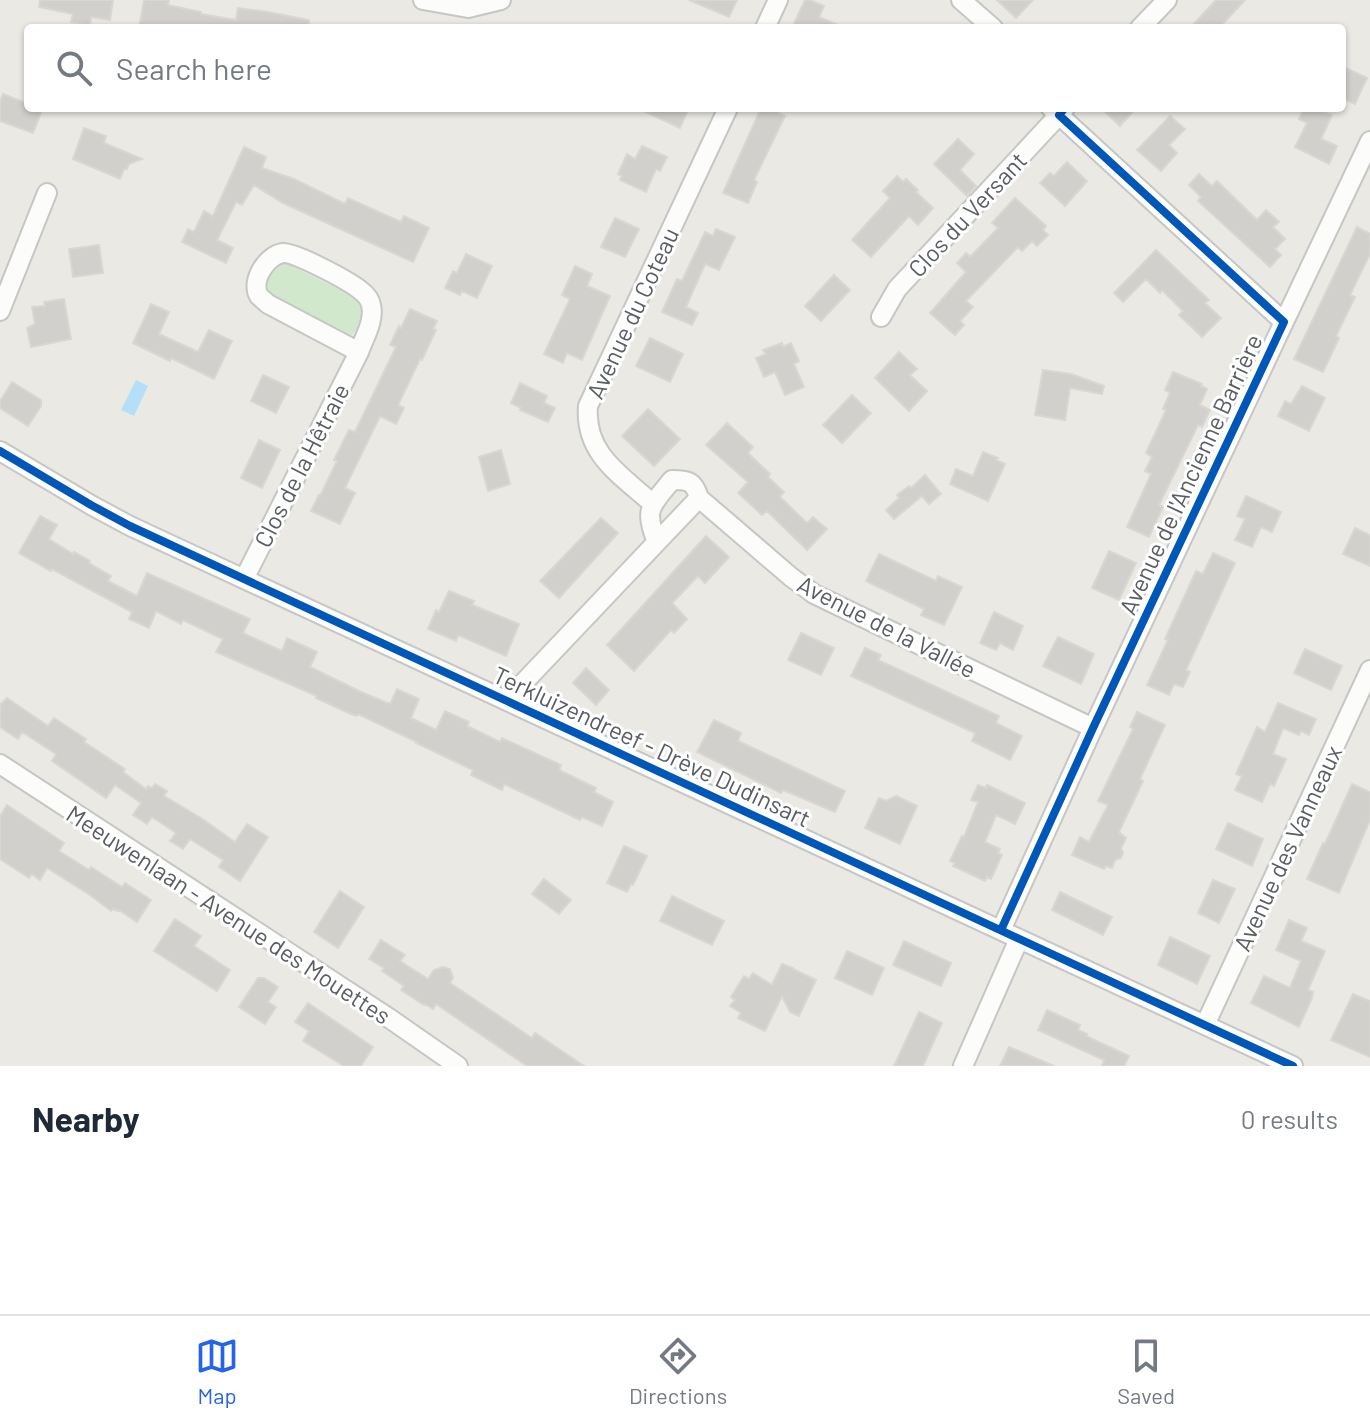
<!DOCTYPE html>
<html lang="en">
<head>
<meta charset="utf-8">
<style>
  :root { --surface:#fff; --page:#f2f2f3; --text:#1f2937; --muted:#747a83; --line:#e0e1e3; --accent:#2563eb }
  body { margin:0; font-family:Barlow,sans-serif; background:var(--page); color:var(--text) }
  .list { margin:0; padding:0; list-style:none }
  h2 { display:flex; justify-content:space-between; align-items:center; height:104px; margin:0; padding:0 32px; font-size:34px }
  h2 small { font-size:26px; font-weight:400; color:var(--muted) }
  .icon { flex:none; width:44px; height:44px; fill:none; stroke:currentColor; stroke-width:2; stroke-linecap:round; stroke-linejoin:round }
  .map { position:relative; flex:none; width:1370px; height:1066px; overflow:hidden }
  .search { position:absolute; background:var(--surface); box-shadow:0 2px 6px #0004; left:24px; right:24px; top:24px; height:88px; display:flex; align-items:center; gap:20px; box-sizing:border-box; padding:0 28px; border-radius:8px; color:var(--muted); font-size:30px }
  .sheet { height:248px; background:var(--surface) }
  nav { display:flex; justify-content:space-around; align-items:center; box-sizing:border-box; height:112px; border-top:2px solid var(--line); background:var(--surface); font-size:22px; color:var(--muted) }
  nav a { display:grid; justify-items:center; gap:4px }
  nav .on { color:var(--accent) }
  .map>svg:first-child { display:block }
  .green { fill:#d1e8cc }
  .water { fill:#b5def7 }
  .building { fill:#d1d0cd; stroke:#dad7d2; stroke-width:2 }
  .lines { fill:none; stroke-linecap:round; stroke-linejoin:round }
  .minor-casing { stroke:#c6c6c4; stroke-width:22 }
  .minor { stroke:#fcfcfb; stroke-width:18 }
  .cycleway-casing { stroke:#fff; stroke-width:13 }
  .cycleway { stroke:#0057b8; stroke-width:8 }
  .labels { text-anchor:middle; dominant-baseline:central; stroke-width:6; stroke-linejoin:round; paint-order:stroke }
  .street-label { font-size:24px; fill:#595e62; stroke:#fff }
</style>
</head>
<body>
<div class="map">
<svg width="1370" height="1066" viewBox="0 0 1370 1066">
  <rect width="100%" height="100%" fill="#eae9e3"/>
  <path class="green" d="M293 260 292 266 338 289 343 285 351 290 363 307 361 326 349 337 266 295 263 284 272 264Z"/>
  <path class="water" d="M136 380 148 386 134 416 121 410Z"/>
  <path class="building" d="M40 0H113L110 20 91 17 90 25 71 22 73 14 39 7Z
    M144 0H169L168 5 201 12V14L236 20 238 8 268 12 309 20V28H139Z
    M689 0H737L729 17Z
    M805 0H810L824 6 819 17 845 28H792Z
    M997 0H1033L1016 18Z
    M1216 0H1245L1219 28H1190Z
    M1342 66 1367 78 1355 104 1342 98Z
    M3 94 28 104V108L42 110 33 133 0 121V102Z
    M637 108H689L680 128Z
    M761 108H767L785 116 754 180 757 182 748 203 723 193Z
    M1101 108H1136L1120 126Z
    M1304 108H1314L1332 115 1321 139 1337 146 1329 164 1295 147 1307 123 1299 119Z
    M1170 116 1185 129 1169 145 1177 153 1161 171 1137 150Z
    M84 128 106 136 104 143 142 159 129 164 127 169H124L120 179 73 159Z
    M958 139 974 154 960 170 976 186 967 196 934 164Z
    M642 146 667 157 660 171 656 169 646 192 620 180 622 176 618 174 627 154 635 159Z
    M244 147 266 157 262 168 294 179 345 204 348 198 401 222 404 216 429 228 413 262 283 203 254 185 242 205 236 202 217 240 233 248 226 263 182 242 188 229 194 232 204 211 213 216Z
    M1067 162 1087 181 1065 206 1040 183 1050 173 1054 176Z
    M1199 174 1212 186 1217 181 1257 220 1266 210 1279 222 1273 227 1285 239 1275 249 1281 255 1270 267 1198 201 1201 197 1189 185Z
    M897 176 903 182 906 179 918 190 916 192 933 208 918 225 909 216 871 257 852 240 890 198 883 191Z
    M1015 198 1046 226 1043 230 1048 235 1037 246 1032 241 1022 251 1018 247 966 301 973 307 960 321 964 325 955 335 930 313 966 272 957 263 966 253 970 257 998 228 992 223Z
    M615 218 639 229 625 257 601 247Z
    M1357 227 1370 234V254L1350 295 1355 297 1336 336 1339 338 1323 372 1294 359Z
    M716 229 735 237 719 270 705 264 686 307 698 313 692 325 662 312 677 279 682 281 705 232 713 236Z
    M99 245 103 273 73 277 69 249Z
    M1156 250 1209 300 1205 303 1221 318 1202 337 1179 315 1183 311 1162 290 1160 293 1146 279 1123 302 1114 293Z
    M466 254 492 266 477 298 462 291 460 295 445 288 453 271 457 273Z
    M575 266 592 274 587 286 610 296 582 360 567 353 563 363 544 354 570 299 562 295Z
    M834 275 850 290 821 321 805 306Z
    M64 299 71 339 31 347 27 328 35 324 32 307 45 306 44 302Z
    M151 304 169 312 159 334 198 352 209 330 232 341 214 379 171 358 170 361 133 343Z
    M410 309 437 321 433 329 436 330 422 360 420 359 398 405 404 408 396 424 380 416 345 488 355 493 340 524 311 511 319 495 320 496 337 461 334 460 349 430 355 432 396 347 390 345 399 326 401 328Z
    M650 338 683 354 670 382 636 366Z
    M782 343 783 347 791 343 799 361 794 364 804 387 785 395 775 372 764 377 756 358 766 354 763 350Z
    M899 352 917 369 910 375 927 391 909 411 875 378Z
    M1043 370 1071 374 1104 386 1102 394 1070 388 1065 420 1035 415Z
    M1173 372 1202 384 1201 386 1207 389 1200 405 1210 410 1202 427 1198 425 1159 505 1163 507 1149 537 1127 527 1151 474 1145 471 1152 457 1146 453 1166 410 1163 409 1170 393 1165 390Z
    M263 375 289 387 276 413 251 401Z
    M12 382 41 400V406L28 426 0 408V401Z
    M520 383 547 396 544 403 555 408 548 422 520 410 521 408 511 403Z
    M1302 386 1325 398 1309 431 1278 416 1285 401 1291 404Z
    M852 395 871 413 842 443 823 425Z
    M648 409 680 439 654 466 622 436Z
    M727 423 753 447 748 453 770 474 768 477 784 492 780 497 807 523 813 517 827 529 807 550 767 511 762 515 738 493 748 482 706 445Z
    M259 440 280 450 262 488 241 478Z
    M501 450 510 484 488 491 479 457Z
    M983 452 998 458 996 460 1005 464 988 501 950 484 956 469 973 476Z
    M925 475 941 494 929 504 922 496 894 519 886 510 899 498 897 495 909 486 911 488Z
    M1246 496 1281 512 1272 532 1261 527 1252 547 1235 540 1245 519 1237 516Z
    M40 516 57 525 49 539 73 554 74 552 90 561 89 563 111 576 108 581 137 596 147 573 250 619 243 633 282 651 287 638 317 652 310 667 361 692 390 704 397 689 419 699 411 718 436 730 445 711 469 722 467 726 500 742 502 738 561 765 559 770 596 788 594 792 613 802 602 826 582 817 580 820 504 784 502 790 471 775 473 770 416 743 417 742 358 714 357 716 351 714 316 698 317 696 216 652 223 639 183 620 181 624 156 611 149 628 129 619 132 612 52 569 51 571 19 553Z
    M601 518 618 533 559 598 540 581Z
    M1355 528 1370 535V566L1343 554Z
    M706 536 729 557 705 583 698 576 672 603 687 619 674 633 671 630 634 671 607 645Z
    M1109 551 1136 563 1119 600 1092 588Z
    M1213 553 1235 563 1186 670 1190 672 1183 687 1174 684 1169 695 1147 685 1168 640 1165 639 1196 571 1203 574Z
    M879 554 936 581 938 576 962 587 944 625 921 615 924 609 866 581Z
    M449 591 474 601 472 605 519 624 506 656 458 635 456 641 428 629 436 610 439 612Z
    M994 612 1023 626 1013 650 1000 643 996 650 980 643Z
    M801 633 834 648 821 675 788 660Z
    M1058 637 1094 654 1081 684 1043 666Z
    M865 648 881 655 878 660 999 716 996 723 1022 736 1010 760 972 741 975 733 851 676Z
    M1305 649 1342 666 1331 690 1294 673Z
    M586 668 609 690 596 705 573 683Z
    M7 698 48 726 54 718 86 739 84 742 125 769 123 772 146 789 148 786 152 788 155 784 167 791 164 796 201 818 235 842 247 824 268 837 240 881 219 867 223 860 190 839 183 849 170 841 176 833 152 817 147 824 133 815 141 803 115 785 106 798 52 761 56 754 22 732 18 739 0 727V705Z
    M1278 703 1316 719 1309 735 1301 731 1299 735 1283 728 1273 754 1286 759 1274 786 1270 784 1262 802 1235 790 1242 776 1236 774 1257 727 1265 732Z
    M1137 712 1165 725 1140 779 1143 781 1119 832 1126 838 1121 848 1123 853 1121 858 1115 860 1112 868 1106 866 1104 869 1072 855 1080 837 1089 842 1108 805 1098 801 1133 729 1130 727Z
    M714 720 741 733 738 741 845 791 835 812 783 790 781 793 697 752Z
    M1352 784 1370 792V820L1339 893 1307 879 1323 843 1325 844Z
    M978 785 986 788 987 785 1025 803 1015 824 996 815 985 842 1000 849 998 853 1002 855 991 879 987 877 985 881 953 866 955 863 950 861 962 836 964 837 978 802 971 800Z
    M896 796 917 806 900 844 865 828 879 798 886 801Z
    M7 805 64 843 59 851 89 870 91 867 122 887 125 883 151 900 137 922 119 910 118 911 113 909 111 911 90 895 47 868 40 880 32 874 29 878 0 859V816Z
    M1228 823 1263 839 1252 866 1216 849Z
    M624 846 647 856 633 885 631 884 627 892 607 883Z
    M544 879 571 900 559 914 532 894Z
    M1213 880 1235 889 1219 923 1198 913Z
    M340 891 364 907 338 948 314 932Z
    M1060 892 1112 917 1103 935 1052 910Z
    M672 896 724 921 712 945 660 921Z
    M175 919 201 936 194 946 230 970 217 991 154 951Z
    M1289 920 1307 928 1301 941 1325 951 1308 990 1313 992 1312 998 1299 1027 1251 1003 1264 976 1290 988 1301 961 1276 950Z
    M1170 937 1210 956 1197 984 1158 965Z
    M381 940 405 955 400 961 428 979 434 970 443 967 450 969 453 978 450 983 532 1038 535 1033 584 1066H527L436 1004 433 1009 425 1004 424 1005 401 990 404 986 382 971 384 968 369 959Z
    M904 941 951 963 941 986 893 965Z
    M847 951 884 968 872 995 835 978Z
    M782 964 793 968V969L816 980 799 1016 790 1012 782 996 765 1031 738 1018 741 1013 730 1006 735 1000 731 997 744 976 749 979 753 973 772 985Z
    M258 978H264L278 987 268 1002 276 1007 265 1024 239 1007Z
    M1353 994 1370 1001V1057L1331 1040Z
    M308 1003 373 1047 361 1066H344L303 1041 309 1031 295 1022Z
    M1047 1010 1080 1025 1078 1030 1087 1034 1086 1036 1129 1056 1124 1066H1102L1104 1060 1038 1030Z
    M919 1012 942 1023 923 1066H894Z
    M1009 1047 1054 1066H1000Z"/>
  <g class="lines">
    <g class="minor-casing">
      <path id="minor" d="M423 0 468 8 501 0
        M961 0 993 28
        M765 28 778 0
        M1140 28 1167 0
        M0 311 47 193
        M881 317 897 289 1059 115 1051 108
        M1284 322 1370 141
        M0 451 91 505 130 526 1293 1066
        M672 480C689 480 694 481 699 498L657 542C643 509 651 506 672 480Z
        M699 498 791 577 814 594 1093 728
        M653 504C621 475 584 454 588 406L728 108
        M244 579 359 352C364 338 375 320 371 305 370 299 364 293 360 290 349 281 295 252 283 253 267 255 250 281 259 296 260 297 267 303 268 304L359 352
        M507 700 657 542
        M0 764 389 1018 458 1066
        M1001 930 1093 728 1284 322 1059 115 1065 108
        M1205 1025 1370 670
        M963 1066 1019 939"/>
    </g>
    <use href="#minor" class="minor"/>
    <g class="cycleway-casing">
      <path id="cycleway" d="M0 451 91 505 130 526 1293 1066
        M1001 930 1093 728 1284 322 1059 115 1065 108"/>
    </g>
    <use href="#cycleway" class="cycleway"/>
  </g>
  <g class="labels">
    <g class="street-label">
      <text transform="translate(967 214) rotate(-47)">Clos du Versant</text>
      <text transform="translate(632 313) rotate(-65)">Avenue du Coteau</text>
      <text transform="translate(301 465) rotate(-63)">Clos de la Hêtraie</text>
      <text transform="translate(1190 474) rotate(-65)">Avenue de l'Ancienne Barrière</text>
      <text transform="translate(887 626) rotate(27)">Avenue de la Vallée</text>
      <text transform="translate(652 746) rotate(25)">Terkluizendreef - Drève Dudinsart</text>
      <text transform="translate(1287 848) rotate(-65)">Avenue des Vanneaux</text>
      <text transform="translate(229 914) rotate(33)">Meeuwenlaan - Avenue des Mouettes</text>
    </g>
  </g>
</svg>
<div class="search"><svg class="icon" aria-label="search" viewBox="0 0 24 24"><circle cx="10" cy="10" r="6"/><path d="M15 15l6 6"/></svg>Search here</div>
</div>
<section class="sheet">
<h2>Nearby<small>0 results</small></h2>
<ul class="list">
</ul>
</section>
<nav>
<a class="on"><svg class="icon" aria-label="map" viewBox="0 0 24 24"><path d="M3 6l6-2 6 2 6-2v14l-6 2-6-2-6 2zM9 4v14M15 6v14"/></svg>Map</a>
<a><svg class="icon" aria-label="directions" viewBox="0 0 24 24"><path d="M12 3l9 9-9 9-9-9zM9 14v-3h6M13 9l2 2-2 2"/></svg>Directions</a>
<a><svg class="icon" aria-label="saved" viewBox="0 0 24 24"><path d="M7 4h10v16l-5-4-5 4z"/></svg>Saved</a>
</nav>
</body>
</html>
